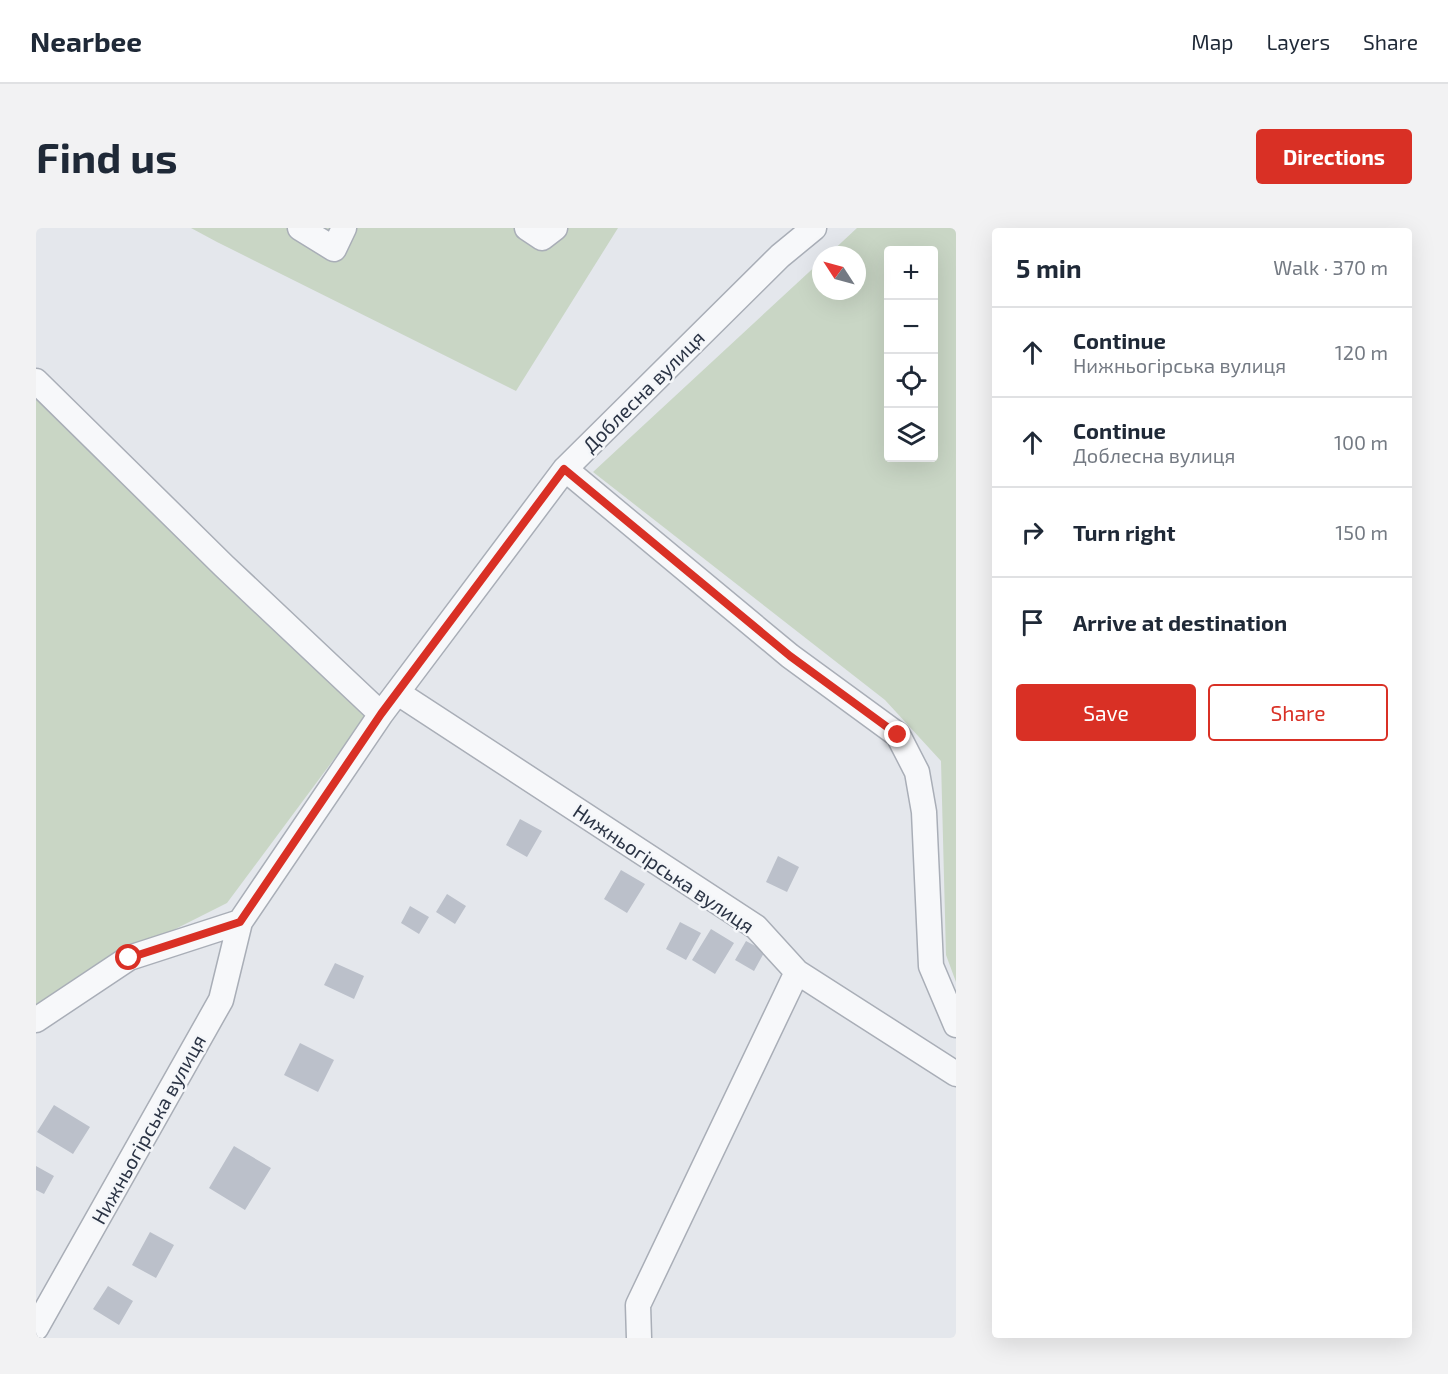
<!DOCTYPE html>
<html lang="en">
<head>
<meta charset="utf-8">
<style>
  :root { --surface:#fff; --page:#f2f2f3; --text:#1f2937; --muted:#747a83; --line:#e0e1e3; --accent:#d93025 }
  body { margin:0; font-family:"Exo 2",sans-serif; background:var(--page); color:var(--text) }
  .controls { position:absolute; right:18px; top:18px; display:grid; overflow:hidden; border-radius:6px; box-shadow:0 6px 24px #0002 }
  .controls button { width:54px; height:54px; display:grid; place-items:center; padding:0; border:0; border-bottom:2px solid var(--line); background:var(--surface); color:var(--text); font:30px sans-serif }
  .compass { position:absolute; left:776px; top:18px; width:54px; height:54px; border-radius:50%; background:var(--surface); box-shadow:0 6px 24px #0002; rotate:306deg }
  .stop { position:absolute; width:18px; height:18px; margin:-14px; border:4px solid #d93025; border-radius:50%; background:#fff }
  .stop.end { background:#d93025; border-color:#fff; box-shadow:0 2px 6px #0008 }
  .list { margin:0; padding:0; list-style:none }
  h2 { display:flex; justify-content:space-between; align-items:center; height:78px; margin:0; padding:0 24px; font-size:26px }
  h2 small { font-size:20px; font-weight:400; color:var(--muted) }
  .list li { display:grid; grid-template-columns:39px 1fr auto; gap:18px; align-items:center; box-sizing:border-box; height:90px; padding:0 24px; border-top:2px solid var(--line) }
  .list b { display:block; font-size:22px; white-space:nowrap }
  .list p { margin:0; font-size:20px; white-space:nowrap; color:var(--muted) }
  .list em { font-size:20px; font-style:normal; color:var(--muted) }
  .actions { display:flex; gap:12px; padding:18px 24px }
  .actions a { flex:1; padding:14px 0; border:2px solid var(--accent); border-radius:6px; text-align:center; font-size:21px; color:var(--accent) }
  .actions .main { background:var(--accent); color:#fff }
  .icon { flex:none; width:33px; height:33px; fill:none; stroke:currentColor; stroke-width:2; stroke-linecap:round; stroke-linejoin:round }
  .map { position:relative; flex:none; width:920px; height:1110px; overflow:hidden; border-radius:6px }
  header { display:flex; align-items:center; gap:36px; box-sizing:border-box; height:84px; padding:0 30px; background:var(--surface); border-bottom:2px solid var(--line) }
  header strong { font-size:28px }
  nav { display:flex; gap:33px; margin-inline-start:auto; font-size:21px }
  .intro { display:flex; align-items:center; justify-content:space-between; box-sizing:border-box; height:144px; padding:0 36px }
  h1 { margin:0; font-size:42px }
  .button { padding:15px 27px; border-radius:6px; background:var(--accent); color:#fff; font-size:21px; font-weight:700 }
  main { display:flex; gap:36px; padding:0 36px }
  aside { flex:1; background:var(--surface); border-radius:6px; box-shadow:0 6px 24px #0002 }
  .map>svg:first-child { display:block }
  .green { fill:#c9d6c5; fill-rule:evenodd }
  .building { fill:#bbc0ca }
  .lines { fill:none; stroke-linecap:round; stroke-linejoin:round }
  .minor-casing { stroke:#a9aeb7; stroke-width:27 }
  .minor { stroke:#f7f8fa; stroke-width:24 }
  .route { stroke:#d93025; stroke-width:8 }
  .labels { text-anchor:middle; dominant-baseline:central; stroke-width:5; stroke-linejoin:round; paint-order:stroke }
  .street-label { font-size:20px; fill:#2b3445; stroke:#f4f6f9 }
</style>
</head>
<body>
<header>
<strong>Nearbee</strong>
<nav><a>Map</a><a>Layers</a><a>Share</a></nav>
</header>
<div class="intro"><h1>Find us</h1><a class="button">Directions</a></div>
<main>
<div class="map">
<svg width="920" height="1110" viewBox="0 0 920 1110">
  <rect width="100%" height="100%" fill="#e4e7ec"/>
  <path class="green" d="M155 0H582L480 163 181 14Z
    M821 0H920V754L910 727 905 533 849 472 557 244 785 33V63H821V27H792ZM898 22V230H852V22Z
    M0 170 330 488 191 675 40 751 0 777Z"/>
  <path class="building" d="M484 591 506 603 491 629 470 617Z
    M742 628 763 639 751 664 730 654Z
    M585 642 609 656 591 685 568 671Z
    M411 666 430 678 419 696 400 684Z
    M374 678 393 689 383 706 365 695Z
    M644 694 665 705 650 732 630 721Z
    M675 701 698 715 679 746 656 732Z
    M710 713 729 723 718 743 699 732Z
    M299 735 328 748 318 771 288 757Z
    M264 815 298 832 282 864 248 847Z
    M18 877 54 899 37 926 1 904Z
    M198 918 235 940 209 982 173 960Z
    M0 938 18 948 8 966 0 962Z
    M114 1004 138 1017 120 1050 96 1037Z
    M72 1058 97 1073 83 1097 57 1081Z"/>
  <g class="lines">
    <g class="minor-casing">
      <path id="minor" d="M264 0 298 21 308 0
        M491 0 506 10 519 0
        M0 153 188 338 345 486
        M529 241 754 428 862 507 881 544 888 584 895 738 920 797
        M362 465 720 699 761 744 602 1077 603 1110
        M761 744 920 846
        M0 792 93 730 204 694
        M0 1100 185 772 204 694 345 486 529 241 744 28 778 0"/>
    </g>
    <use href="#minor" class="minor"/>
  </g>
  <g class="lines">
    <path class="route" d="M93 730 204 694 345 486 528 241 754 428 862 507"/>
  </g>
  <g class="labels">
    <g class="street-label">
      <text transform="translate(607 163) rotate(-45)">Доблесна вулиця</text>
      <text transform="translate(628 640) rotate(34)">Нижньогірська вулиця</text>
      <text transform="translate(112 901) rotate(-61)">Нижньогірська вулиця</text>
    </g>
  </g>
</svg>
<div class="controls">
<button>+</button>
<button>−</button>
<button><svg class="icon" aria-label="locate" viewBox="0 0 24 24"><circle cx="12" cy="12" r="6"/><path d="M12 2v4M12 18v4M2 12h4M18 12h4"/></svg></button>
<button><svg class="icon" aria-label="layers" viewBox="0 0 24 24"><path d="M12 4l9 5-9 5-9-5zM3 14l9 5 9-5"/></svg></button>
</div>
<svg class="compass" viewBox="-18 -18 36 36"><path d="M0-13l5 13h-10z" fill="#e53935"/><path d="M0 13l5-13h-10z" fill="#747a83"/></svg>
<div class="stop" style="left:93px;top:730px"></div>
<div class="stop end" style="left:862px;top:507px"></div>
</div>
<aside>
<h2>5 min<small>Walk · 370 m</small></h2>
<ul class="list">
<li><svg class="icon" aria-label="ahead" viewBox="0 0 24 24"><path d="M12 20V5M6 11l6-6 6 6"/></svg><div><b>Continue</b><p>Нижньогірська вулиця</p></div><em>120 m</em></li>
<li><svg class="icon" aria-label="ahead" viewBox="0 0 24 24"><path d="M12 20V5M6 11l6-6 6 6"/></svg><div><b>Continue</b><p>Доблесна вулиця</p></div><em>100 m</em></li>
<li><svg class="icon" aria-label="right" viewBox="0 0 24 24"><path d="M7 20v-9h11M14 6l5 5-5 5"/></svg><div><b>Turn right</b></div><em>150 m</em></li>
<li><svg class="icon" aria-label="arrive" viewBox="0 0 24 24"><path d="M6 21V4h12l-3 4 3 4H6"/></svg><div><b>Arrive at destination</b></div></li>
</ul>
<div class="actions"><a class="main">Save</a><a>Share</a></div>
</aside>
</main>
</body>
</html>
